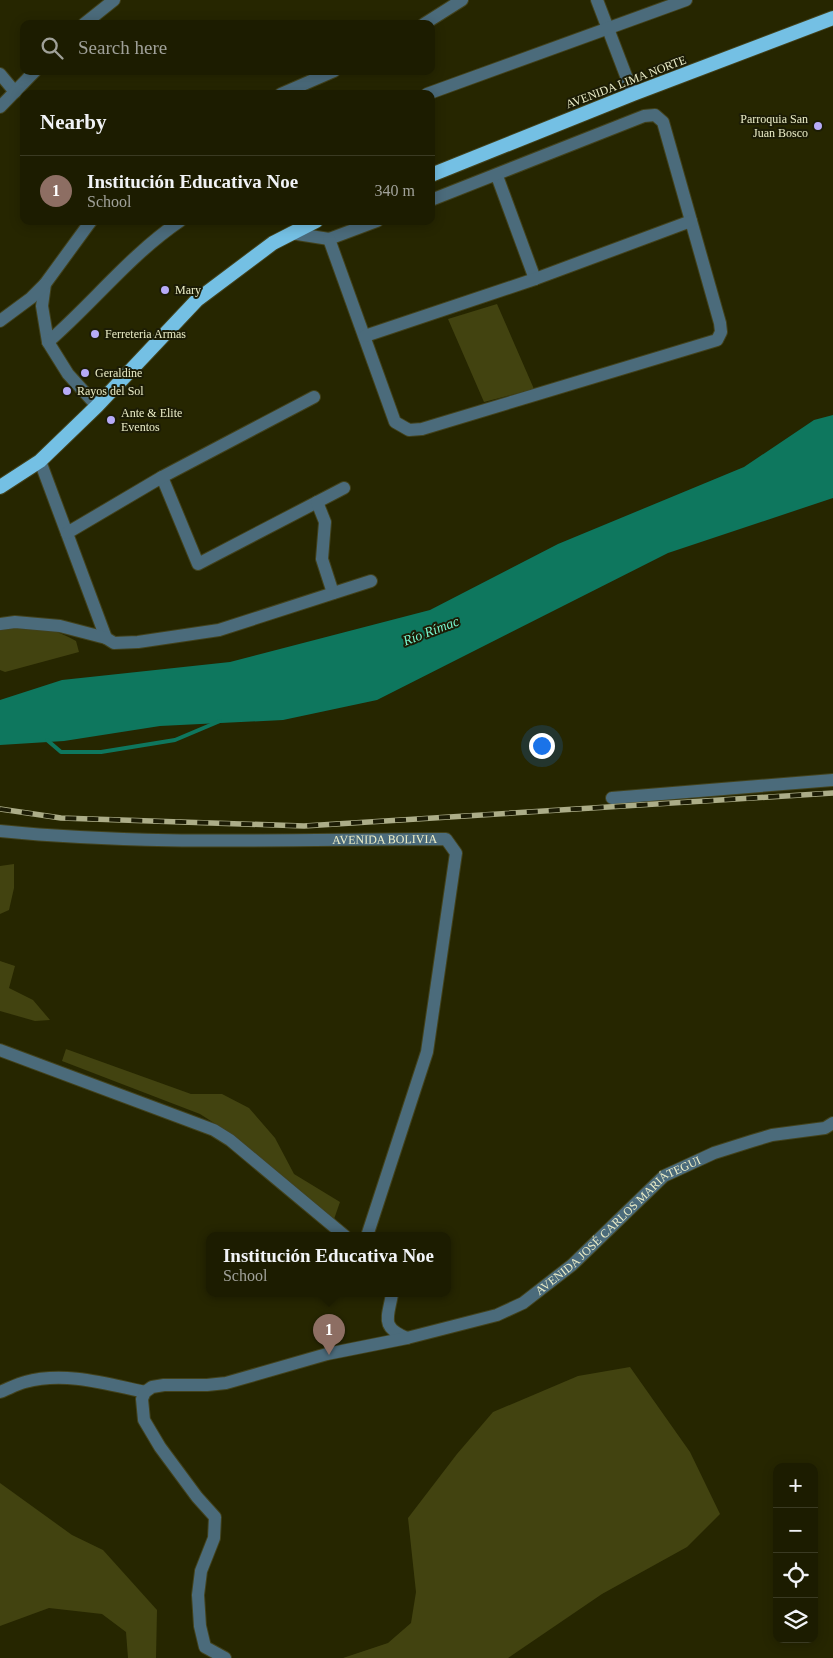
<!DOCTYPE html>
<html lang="en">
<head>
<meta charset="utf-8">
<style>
  :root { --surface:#1c1c00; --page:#25250a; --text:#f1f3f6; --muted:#a0a199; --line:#3a3a22; --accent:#1a73e8 }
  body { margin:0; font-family:"Times New Roman",serif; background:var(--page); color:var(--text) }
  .controls { position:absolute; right:15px; bottom:15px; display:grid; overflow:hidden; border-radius:10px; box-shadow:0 2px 12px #0003 }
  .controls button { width:45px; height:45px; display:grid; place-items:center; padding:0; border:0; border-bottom:1px solid var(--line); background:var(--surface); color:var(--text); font:25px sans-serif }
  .you { position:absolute; left:541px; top:745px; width:18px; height:18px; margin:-12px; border:4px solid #fff; border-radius:50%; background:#1a73e8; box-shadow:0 0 0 8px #1a73e833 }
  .badge { display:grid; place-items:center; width:32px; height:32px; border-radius:50%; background:var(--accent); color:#fff; font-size:16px; font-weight:700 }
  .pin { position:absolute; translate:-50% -41px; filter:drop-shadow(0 1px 2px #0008) }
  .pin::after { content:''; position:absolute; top:26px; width:18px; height:15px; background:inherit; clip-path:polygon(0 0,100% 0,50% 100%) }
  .popup { position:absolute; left:206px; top:1232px; width:245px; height:65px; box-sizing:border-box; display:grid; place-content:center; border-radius:10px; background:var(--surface); filter:drop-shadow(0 1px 4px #0005); font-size:16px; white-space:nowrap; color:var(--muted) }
  .popup b { font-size:19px; color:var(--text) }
  .popup::after { content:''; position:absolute; left:50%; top:100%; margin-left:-10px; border:10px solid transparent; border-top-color:var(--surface) }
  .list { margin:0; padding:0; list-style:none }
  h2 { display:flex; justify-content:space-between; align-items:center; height:65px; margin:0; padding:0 20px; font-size:21px }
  h2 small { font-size:16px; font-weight:400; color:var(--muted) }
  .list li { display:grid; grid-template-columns:32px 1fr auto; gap:15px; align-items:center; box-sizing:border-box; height:70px; padding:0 20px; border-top:1px solid var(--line) }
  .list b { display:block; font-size:19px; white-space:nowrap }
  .list p { margin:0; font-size:16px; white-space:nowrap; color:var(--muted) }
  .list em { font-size:16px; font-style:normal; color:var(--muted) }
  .icon { flex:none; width:28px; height:28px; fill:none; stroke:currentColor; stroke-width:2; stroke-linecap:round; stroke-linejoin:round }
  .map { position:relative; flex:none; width:833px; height:1658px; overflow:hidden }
  .search { position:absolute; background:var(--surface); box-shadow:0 2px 12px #0003; left:20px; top:20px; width:415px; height:55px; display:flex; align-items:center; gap:12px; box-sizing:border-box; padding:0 18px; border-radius:10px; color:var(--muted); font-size:19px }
  .panel { position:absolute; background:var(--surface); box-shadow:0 2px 12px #0003; left:20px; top:90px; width:415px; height:135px; border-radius:10px }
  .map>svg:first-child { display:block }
  .green { fill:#424310 }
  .water { fill:#0e775e }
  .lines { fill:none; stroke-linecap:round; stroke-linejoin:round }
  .stream { stroke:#0e775e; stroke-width:4 }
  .minor-casing { stroke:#42421c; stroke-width:14 }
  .tertiary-casing { stroke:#42421c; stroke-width:14 }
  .trunk-casing { stroke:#42421c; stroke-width:16 }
  .minor { stroke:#4b6b7b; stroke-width:12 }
  .tertiary { stroke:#4b6b7b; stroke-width:12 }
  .trunk { stroke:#74c0e4; stroke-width:14 }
  .rail-casing { stroke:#acad88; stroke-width:5.5 }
  .rail { stroke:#1c1c05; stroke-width:4; stroke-dasharray:11; stroke-linecap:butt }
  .poi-dot { fill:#b7abf8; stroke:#1c1c05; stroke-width:2 }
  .labels { text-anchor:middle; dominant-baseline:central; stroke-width:4; stroke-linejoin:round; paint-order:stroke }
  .street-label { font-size:12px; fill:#ebedc8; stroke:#1c1c05 }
  .poi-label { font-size:12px; fill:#ebedc8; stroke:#1c1c05; text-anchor:start }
  .water-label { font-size:14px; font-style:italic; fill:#78f6cf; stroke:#1c1c05 }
</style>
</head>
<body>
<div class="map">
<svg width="833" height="1658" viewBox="0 0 833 1658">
  <rect width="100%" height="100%" fill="#262600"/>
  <path class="green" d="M497 304 534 389 484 402 448 319Z
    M21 624C42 627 57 630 76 641L79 652 5 672 0 670V631Z
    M14 864V888L9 910 0 914V866Z
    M0 961 15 966 9 988 33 1000 50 1020 35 1021 0 1011Z
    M66 1049 191 1094H222L249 1108 275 1138 294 1174 340 1202 333 1222 225 1130 200 1114 62 1061Z
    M630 1367 690 1452 720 1514 687 1547 602 1594 508 1658H343L388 1643 411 1623 416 1592 408 1518 457 1454 493 1412 578 1376Z
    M0 1483 72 1535 103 1550 157 1610 156 1658H128L126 1632 102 1614 49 1608 0 1626Z"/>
  <path class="water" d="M833 415V498L668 553 377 700 283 720 160 726 64 741 0 745V700L62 680 230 662 430 610 558 544 744 467 814 420Z"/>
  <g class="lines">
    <path class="stream" d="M47 740 61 752H101L175 740 220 721"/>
    <g class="minor-casing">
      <g id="minor">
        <path d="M597 0 633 94"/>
        <path d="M84 24 114 0"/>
        <path d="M424 24 462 0"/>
        <path d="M0 74 15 92"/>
        <path d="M281 94 334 71"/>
        <path d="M427 94 686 0"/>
        <path d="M0 107 35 71"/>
        <path d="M497 176 535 279"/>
        <path d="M91 221 45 284 42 306 48 342 68 374 97 406"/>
        <path d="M291 233 329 239 377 221"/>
        <path d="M329 239 395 422 409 430 422 429 717 340 721 332 720 323 663 122 655 115 644 116 431 200"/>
        <path d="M0 321 31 298 45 284"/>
        <path d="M365 336 535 279 691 221"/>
        <path d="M48 342C93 303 130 255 180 221"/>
        <path d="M40 461 106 638"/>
        <path d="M162 477 198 564 344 488"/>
        <path d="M317 502 325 522 322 559 333 593"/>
        <path d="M67 533 162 477 314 397"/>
        <path d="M0 624 15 622 60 626 106 638 114 643 138 642 219 630 371 581"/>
        <path d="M612 798 833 780"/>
        <path id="s1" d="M0 831C148 846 298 839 446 839L456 853 427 1052 367 1236"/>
        <path d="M0 1392C8 1389 17 1384 25 1382 65 1371 107 1384 145 1392"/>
      </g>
    </g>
    <g class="tertiary-casing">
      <g id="tertiary">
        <path d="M0 1050 214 1130 230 1140 345 1236"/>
        <path d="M392 1294C388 1318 380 1327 407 1338"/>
        <path id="s2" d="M225 1658 205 1647 200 1626 198 1595 201 1571 214 1538 215 1517 197 1497 160 1447 144 1420 142 1399 145 1392 152 1387 164 1385H207L226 1383 327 1354 407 1338 497 1315 523 1303 572 1265 664 1176 714 1153 752 1141 772 1135 825 1128 833 1123"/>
      </g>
    </g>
    <g class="trunk-casing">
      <path id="trunk" d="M431 175 633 94 833 18
        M0 487 40 461 97 406 197 300 273 243 316 221"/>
    </g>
    <use href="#minor" class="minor"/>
    <use href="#tertiary" class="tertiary"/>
    <use href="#trunk" class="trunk"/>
    <g class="rail-casing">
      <path id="rail" d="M0 809 61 818 304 826 833 793"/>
    </g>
    <use href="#rail" class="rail"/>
  </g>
  <g class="poi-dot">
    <circle cx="818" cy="126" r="5"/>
    <circle cx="165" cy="290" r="5"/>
    <circle cx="95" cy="334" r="5"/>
    <circle cx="85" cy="373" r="5"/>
    <circle cx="67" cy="391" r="5"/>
    <circle cx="111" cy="420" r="5"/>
  </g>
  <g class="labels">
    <g class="street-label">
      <text transform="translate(626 82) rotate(-21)">AVENIDA LIMA NORTE</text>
      <text stroke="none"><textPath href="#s1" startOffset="385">AVENIDA BOLIVIA</textPath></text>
      <text stroke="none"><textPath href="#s2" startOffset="820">AVENIDA JOSÉ CARLOS MARIÁTEGUI</textPath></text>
    </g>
    <g class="poi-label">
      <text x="808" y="119" text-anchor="end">Parroquia San<tspan x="808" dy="14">Juan Bosco</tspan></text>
      <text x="175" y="290">Mary</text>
      <text x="105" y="334">Ferreteria Armas</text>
      <text x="95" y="373">Geraldine</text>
      <text x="77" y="391">Rayos del Sol</text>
      <text x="121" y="413">Ante &amp; Elite<tspan x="121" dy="14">Eventos</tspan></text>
    </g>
    <g class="water-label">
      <text transform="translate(431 631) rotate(-21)">Río Rímac</text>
    </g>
  </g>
</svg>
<div class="controls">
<button>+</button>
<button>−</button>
<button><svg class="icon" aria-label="locate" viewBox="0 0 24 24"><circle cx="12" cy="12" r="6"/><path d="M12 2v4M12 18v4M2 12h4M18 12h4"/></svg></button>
<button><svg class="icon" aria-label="layers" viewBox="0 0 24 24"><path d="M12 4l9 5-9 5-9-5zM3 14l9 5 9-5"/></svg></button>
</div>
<div class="you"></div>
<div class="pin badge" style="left:329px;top:1355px;background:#8d6e63">1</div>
<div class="popup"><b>Institución Educativa Noe</b>School</div>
<div class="search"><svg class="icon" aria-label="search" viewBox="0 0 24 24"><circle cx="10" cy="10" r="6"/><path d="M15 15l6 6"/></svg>Search here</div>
<section class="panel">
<h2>Nearby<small></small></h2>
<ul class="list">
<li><span class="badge" style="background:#8d6e63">1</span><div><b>Institución Educativa Noe</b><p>School</p></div><em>340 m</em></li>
</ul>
</section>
</div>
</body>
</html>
